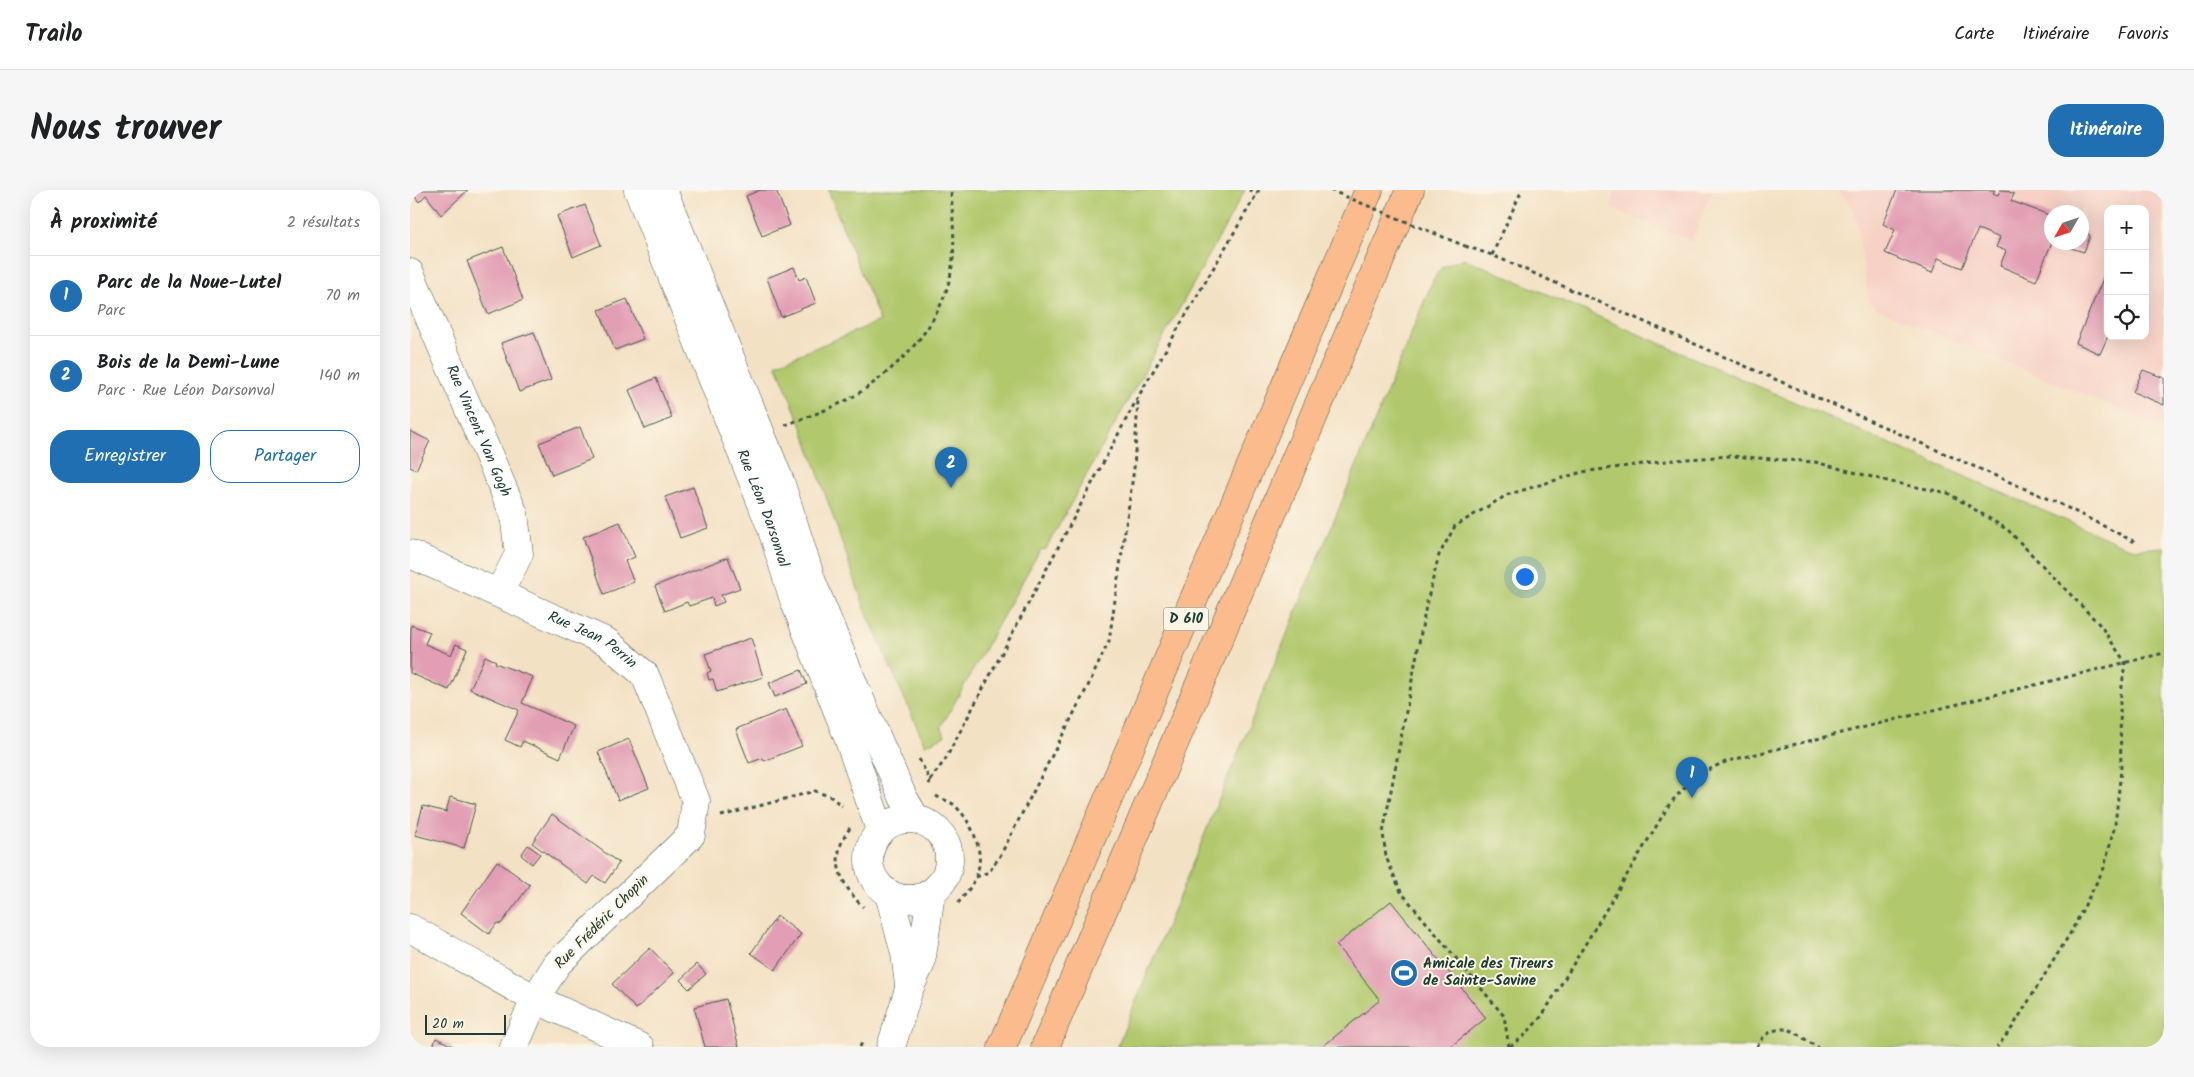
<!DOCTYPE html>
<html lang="fr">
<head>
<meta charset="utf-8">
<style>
  :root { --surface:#fff; --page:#f6f6f6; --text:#202124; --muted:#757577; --line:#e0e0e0; --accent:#1f6fb2 }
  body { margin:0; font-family:Kalam,sans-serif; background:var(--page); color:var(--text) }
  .controls { position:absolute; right:15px; top:15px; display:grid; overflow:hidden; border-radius:10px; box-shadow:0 5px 20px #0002 }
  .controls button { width:45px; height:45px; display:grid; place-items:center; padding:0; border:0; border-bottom:1px solid var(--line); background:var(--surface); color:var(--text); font:25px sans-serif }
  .compass { position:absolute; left:1634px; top:15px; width:45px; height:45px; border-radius:50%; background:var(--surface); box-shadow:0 5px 20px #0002; rotate:231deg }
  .scale { position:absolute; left:15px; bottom:12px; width:81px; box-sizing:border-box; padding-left:5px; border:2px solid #1f3d34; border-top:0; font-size:14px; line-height:18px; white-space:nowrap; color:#1f3d34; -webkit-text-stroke:4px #fcf5e5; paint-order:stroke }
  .you { position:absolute; left:1114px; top:386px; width:18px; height:18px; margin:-12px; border:4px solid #fff; border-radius:50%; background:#1a73e8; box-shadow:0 0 0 8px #1a73e833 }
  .badge { display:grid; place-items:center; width:32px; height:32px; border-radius:50%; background:var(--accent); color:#fff; font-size:16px; font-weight:700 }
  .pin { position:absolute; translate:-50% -41px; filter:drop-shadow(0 1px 2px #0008) }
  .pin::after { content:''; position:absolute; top:26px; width:18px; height:15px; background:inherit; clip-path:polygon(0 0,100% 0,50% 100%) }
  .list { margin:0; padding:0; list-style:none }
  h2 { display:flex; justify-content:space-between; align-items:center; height:65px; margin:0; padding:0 20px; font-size:21px }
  h2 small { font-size:16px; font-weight:400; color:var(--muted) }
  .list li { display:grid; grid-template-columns:32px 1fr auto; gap:15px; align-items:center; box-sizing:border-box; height:80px; padding:0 20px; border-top:1px solid var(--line) }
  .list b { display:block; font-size:19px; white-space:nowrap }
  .list p { margin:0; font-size:16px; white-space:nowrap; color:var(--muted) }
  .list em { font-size:16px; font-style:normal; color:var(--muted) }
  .actions { display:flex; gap:10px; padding:15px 20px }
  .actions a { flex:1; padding:11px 0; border:1px solid var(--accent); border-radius:20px; text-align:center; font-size:18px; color:var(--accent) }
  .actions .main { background:var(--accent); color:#fff }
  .icon { flex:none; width:28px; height:28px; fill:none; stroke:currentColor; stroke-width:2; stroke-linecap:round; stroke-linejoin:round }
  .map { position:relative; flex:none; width:1754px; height:857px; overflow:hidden; border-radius:20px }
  header { display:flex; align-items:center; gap:30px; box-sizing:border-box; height:70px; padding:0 25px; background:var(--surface); border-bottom:1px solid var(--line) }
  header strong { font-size:24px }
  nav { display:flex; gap:28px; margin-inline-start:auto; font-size:18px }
  .intro { display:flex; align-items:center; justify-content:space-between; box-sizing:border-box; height:120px; padding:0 30px }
  h1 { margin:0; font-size:35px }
  .button { padding:12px 22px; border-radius:20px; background:var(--accent); color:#fff; font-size:18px; font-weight:700 }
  main { display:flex; gap:30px; padding:0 30px }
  aside { flex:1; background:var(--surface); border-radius:20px; box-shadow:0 5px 20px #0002 }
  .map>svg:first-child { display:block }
  .built { fill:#f7d1c6; fill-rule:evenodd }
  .green { fill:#b1c86c; stroke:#688250 }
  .building { fill:#e29eb4 }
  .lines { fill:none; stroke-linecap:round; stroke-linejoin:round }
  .street-casing { stroke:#3f564a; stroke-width:29 }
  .highway-casing { stroke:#3f564a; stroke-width:29 }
  .path { stroke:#3f564a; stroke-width:3; stroke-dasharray:4 4; stroke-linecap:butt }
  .street { stroke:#fff; stroke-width:28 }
  .highway { stroke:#fbbb8d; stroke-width:28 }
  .path-bridge { stroke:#3f564a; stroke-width:3; stroke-dasharray:4 4; stroke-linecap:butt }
  .labels { text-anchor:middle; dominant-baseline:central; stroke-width:4; stroke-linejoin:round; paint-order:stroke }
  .shield { fill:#fcf5e5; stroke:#617469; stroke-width:1 }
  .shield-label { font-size:14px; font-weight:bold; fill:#1f3d34 }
  .street-label { font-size:15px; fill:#1f3d34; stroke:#fcf5e5 }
  .poi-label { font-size:15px; font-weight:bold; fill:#1f3d34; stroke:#fcf5e5; text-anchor:start }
</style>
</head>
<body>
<header>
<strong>Trailo</strong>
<nav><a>Carte</a><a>Itinéraire</a><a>Favoris</a></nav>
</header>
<div class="intro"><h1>Nous trouver</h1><a class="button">Itinéraire</a></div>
<main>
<aside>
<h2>À proximité<small>2 résultats</small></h2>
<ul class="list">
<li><span class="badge">1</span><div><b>Parc de la Noue-Lutel</b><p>Parc</p></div><em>70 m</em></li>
<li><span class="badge">2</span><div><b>Bois de la Demi-Lune</b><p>Parc · Rue Léon Darsonval</p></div><em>140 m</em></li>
</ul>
<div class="actions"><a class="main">Enregistrer</a><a>Partager</a></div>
</aside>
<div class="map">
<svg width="1754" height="857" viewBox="0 0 1754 857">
  <rect width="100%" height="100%" fill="#fcf5e5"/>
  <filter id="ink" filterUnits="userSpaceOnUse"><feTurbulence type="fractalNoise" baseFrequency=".02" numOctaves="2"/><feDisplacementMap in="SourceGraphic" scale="10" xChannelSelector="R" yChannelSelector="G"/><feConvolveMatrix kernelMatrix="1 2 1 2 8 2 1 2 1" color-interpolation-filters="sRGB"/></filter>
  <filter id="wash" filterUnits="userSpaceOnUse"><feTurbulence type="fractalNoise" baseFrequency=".0096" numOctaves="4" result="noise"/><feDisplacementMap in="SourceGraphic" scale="20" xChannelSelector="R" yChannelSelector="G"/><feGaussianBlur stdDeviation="1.12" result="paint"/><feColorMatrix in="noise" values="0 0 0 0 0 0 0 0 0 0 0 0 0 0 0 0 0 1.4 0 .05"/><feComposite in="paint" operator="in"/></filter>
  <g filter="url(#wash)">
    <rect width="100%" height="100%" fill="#f3e1c4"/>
    <path class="built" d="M1205 0H1302L1282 51 1201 19Z
      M1427 0H1754V238L1468 119 1459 112 1446 27 1439 12ZM1698 19H1735V146H1698ZM1642 22H1672V52H1642Z"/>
    <path class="green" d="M418 0H835C770 120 701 238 636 359L630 360 531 537 535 546 515 555 455 419 392 237 366 174 470 131Z
      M1054 68 1714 356 1725 359 1754 357V857H707L1023 90 1032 77Z"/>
    <g id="blocks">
      <path class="building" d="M0 0H58L31 25 16 5 9 12Z
        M350 0H366L380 35 352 46 336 6Z
        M1487 0H1585L1583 3 1588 5 1590 0H1595L1604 4 1601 11 1642 26V52L1626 91 1590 76 1596 61 1586 57 1590 48 1568 39 1552 78 1528 68 1522 83 1475 63 1485 40 1473 34Z
        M175 15 191 55 163 67 147 26Z
        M1672 39 1680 46 1674 62 1644 53 1672 52Z
        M93 57 113 110 78 124 57 71Z
        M384 77 389 90 396 87 406 113 371 127 357 88Z
        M1698 77V146L1690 164 1666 153Z
        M217 109 233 149 205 160 189 120Z
        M124 142 141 190 109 202 91 153Z
        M1733 180 1754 188V215L1723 202Z
        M246 188 262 228 235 239 219 200Z
        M170 237 182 269 142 285 129 253Z
        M0 241 20 251 6 280 0 277Z
        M283 297 298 338 270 348 255 307Z
        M210 332 225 367 215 371 224 392 194 404 173 347Z
        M318 367 330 398 311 405 314 412 304 416 302 408 279 416 277 412 255 421 245 396Z
        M1 435 20 442 15 454 41 465 46 454 57 459 39 500 0 483Z
        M341 448 353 487 307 502 303 489 299 490 297 483 301 481 295 464Z
        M75 466 86 471 85 473 123 487 112 513 164 536 150 568 113 551 110 557 95 550 109 520 60 499Z
        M391 480 397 494 365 507 359 493Z
        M376 519 392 556 354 571 353 568 339 573 326 539Z
        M219 549 239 598 208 610 188 562Z
        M40 607 66 614 54 658 5 645 13 616 36 622Z
        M142 624 209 673 195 693 184 686 178 694 122 653Z
        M118 655 130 664 122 674 111 665Z
        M87 671 120 695 91 734 87 733 79 744 51 723Z
        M981 711 1076 828 1040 857H912L970 810 926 755Z
        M367 726 391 744 365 780 341 763Z
        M240 758 264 783 226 819 202 794Z
        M287 774 296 784 279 799 270 790Z
        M316 809 329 857H295L284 817Z
        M26 848 45 857H23Z"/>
    </g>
  </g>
  <g filter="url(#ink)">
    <use href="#blocks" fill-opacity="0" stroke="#3f564a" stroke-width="1"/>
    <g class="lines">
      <g class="street-casing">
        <g id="street">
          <path id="s1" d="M228 0 361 337 384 410 439 550 470 640"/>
          <path d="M253 0 371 294 402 392 443 493 493 607 506 629"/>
          <path id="s2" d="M0 83 104 324 109 364 89 403"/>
          <path id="s3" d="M0 364 197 452 235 485 286 611 281 645 147 774 125 809 104 857"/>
          <circle cx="499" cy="669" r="40"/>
          <path d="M479 704 495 763 499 795"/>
          <path d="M0 738 125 809 230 857"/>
          <path d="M481 857 499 799 511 773 521 703"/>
        </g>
      </g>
      <g class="highway-casing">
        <path id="highway" d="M592 857 959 0
          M635 857 1000 0"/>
      </g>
      <path class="path" d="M839 0 847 4
        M1055 56 1082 65 1652 315 1727 353
        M1082 65 1112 0
        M375 235C402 225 431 216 455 199 497 170 535 128 542 76 546 52 542 24 541 0
        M509 569 520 590 519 597
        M520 590 535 570 728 207 849 0
        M526 606C531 609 539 611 543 614 560 628 574 659 568 680 565 693 557 702 548 713
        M311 626 405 601 421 607 432 616
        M440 638C418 668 429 692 453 717
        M566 687 579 682 590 666 678 496 699 451 724 279 728 210
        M450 857 453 850
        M1099 857 1094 826 991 702 976 667 973 643 1016 416 1029 365 1045 336 1097 305 1172 282 1264 270 1320 266 1405 272 1481 292 1538 303 1598 340 1690 435 1715 472 1710 512 1711 580 1705 635 1694 678 1661 742 1602 838 1587 857
        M1100 857 1115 845 1132 826 1259 615C1278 592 1290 582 1318 571L1754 463
        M1347 857C1352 845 1366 836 1380 840 1389 843 1398 853 1408 857"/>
      <use href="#street" class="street"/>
      <use href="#highway" class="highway"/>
      <path class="path-bridge" d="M920 0 1055 56"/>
    </g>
  </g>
  <defs>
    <g id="stadium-disc" transform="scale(1.4375)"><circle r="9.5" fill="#1f6fb2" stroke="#fcf5e5"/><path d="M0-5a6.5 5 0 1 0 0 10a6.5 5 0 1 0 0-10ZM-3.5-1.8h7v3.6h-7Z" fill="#fff"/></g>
  </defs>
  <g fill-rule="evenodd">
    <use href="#stadium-disc" x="994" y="783"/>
  </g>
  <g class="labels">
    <rect class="shield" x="753.5" y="417.5" width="45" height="23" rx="4"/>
    <g class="shield-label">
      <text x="776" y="429">D 610</text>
    </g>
    <g class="street-label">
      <text stroke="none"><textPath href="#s2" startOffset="172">Rue Vincent Van Gogh</textPath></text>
      <text stroke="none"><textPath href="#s1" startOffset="342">Rue Léon Darsonval</textPath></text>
      <text stroke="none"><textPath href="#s3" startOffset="202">Rue Jean Perrin</textPath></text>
      <text transform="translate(192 732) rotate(-45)">Rue Frédéric Chopin</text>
    </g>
    <g class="poi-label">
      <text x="1013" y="774">Amicale des Tireurs<tspan x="1013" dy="17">de Sainte-Savine</tspan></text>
    </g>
  </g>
</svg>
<div class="controls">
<button>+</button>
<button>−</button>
<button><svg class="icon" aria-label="locate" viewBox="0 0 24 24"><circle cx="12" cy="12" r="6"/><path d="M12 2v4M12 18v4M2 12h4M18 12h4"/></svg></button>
</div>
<svg class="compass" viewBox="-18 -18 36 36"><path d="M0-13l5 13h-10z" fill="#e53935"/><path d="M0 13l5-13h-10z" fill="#757577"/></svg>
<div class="scale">20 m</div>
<div class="you"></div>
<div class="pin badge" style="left:1282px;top:608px">1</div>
<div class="pin badge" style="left:541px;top:298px">2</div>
</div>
</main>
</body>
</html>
